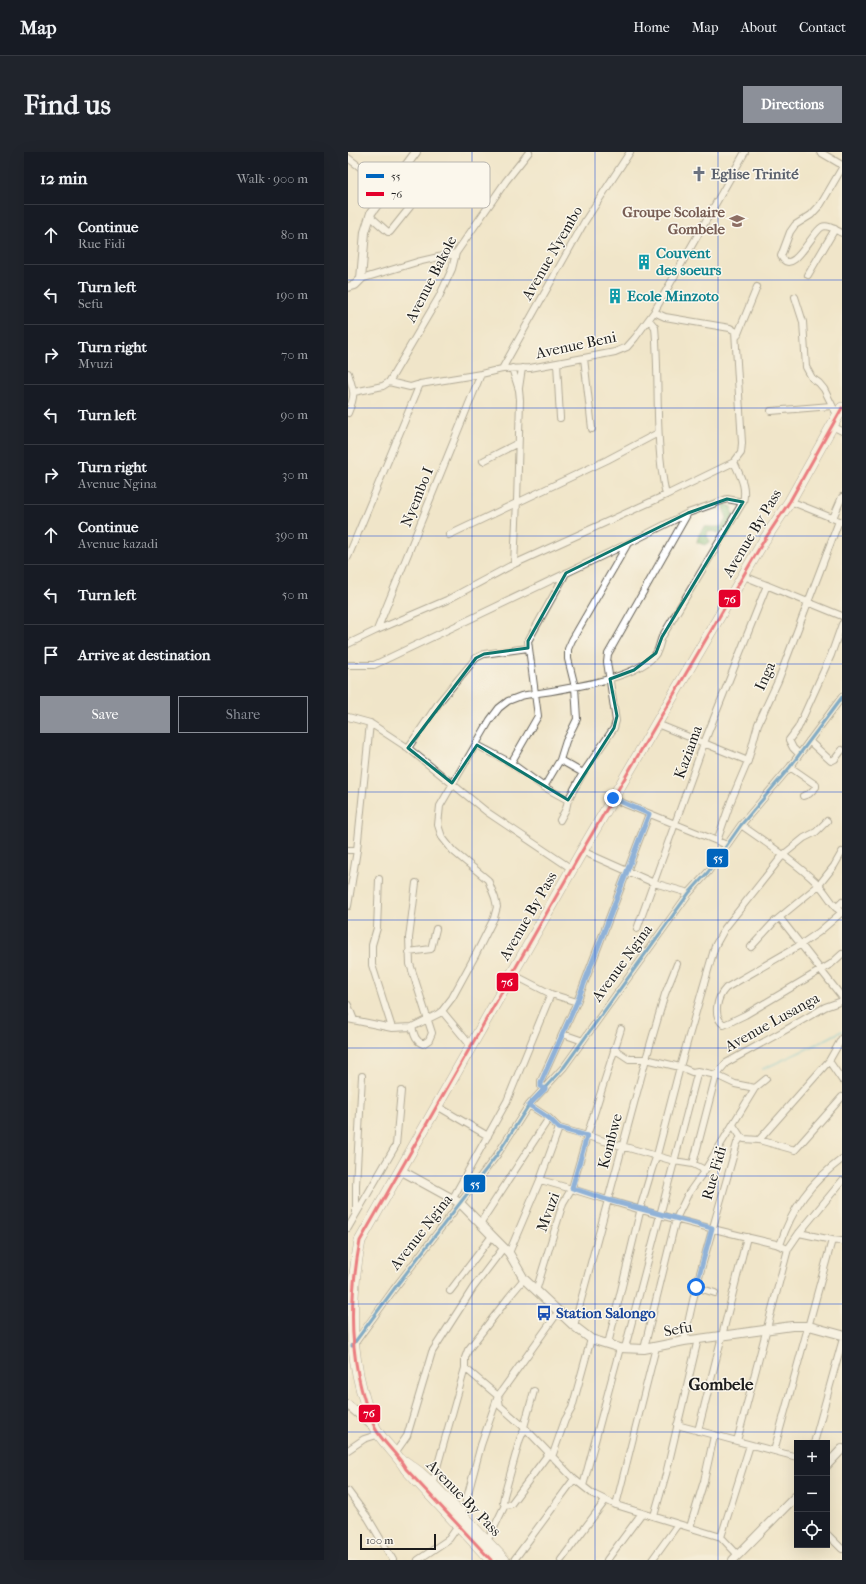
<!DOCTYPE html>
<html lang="en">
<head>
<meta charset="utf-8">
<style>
  :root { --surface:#171b24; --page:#20242c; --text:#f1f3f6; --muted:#9ea1a6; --line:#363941; --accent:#8c9099 }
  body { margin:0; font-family:"IM FELL French Canon",serif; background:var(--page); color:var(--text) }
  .controls { position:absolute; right:12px; bottom:12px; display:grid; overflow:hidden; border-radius:0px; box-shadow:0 4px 16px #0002 }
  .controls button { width:36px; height:36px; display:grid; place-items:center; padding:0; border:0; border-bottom:1px solid var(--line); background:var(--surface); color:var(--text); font:20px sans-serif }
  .scale { position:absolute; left:12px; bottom:10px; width:76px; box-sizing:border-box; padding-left:4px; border:2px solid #1c1c1c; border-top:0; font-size:11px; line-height:14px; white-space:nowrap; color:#1c1c1c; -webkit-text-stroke:3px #fbf7ec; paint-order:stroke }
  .stop { position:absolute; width:12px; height:12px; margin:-9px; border:3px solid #1a73e8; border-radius:50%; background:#fff }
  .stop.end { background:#1a73e8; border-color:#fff; box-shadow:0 1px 4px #0008 }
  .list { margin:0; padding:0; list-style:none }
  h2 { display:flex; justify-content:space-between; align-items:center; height:52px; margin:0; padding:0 16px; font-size:17px }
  h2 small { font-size:13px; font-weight:400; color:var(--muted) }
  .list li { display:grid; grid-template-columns:26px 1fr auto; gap:12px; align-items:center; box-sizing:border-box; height:60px; padding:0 16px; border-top:1px solid var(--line) }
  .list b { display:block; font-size:15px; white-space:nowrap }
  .list p { margin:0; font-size:13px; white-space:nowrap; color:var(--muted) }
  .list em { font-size:13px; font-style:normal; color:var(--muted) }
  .actions { display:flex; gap:8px; padding:12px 16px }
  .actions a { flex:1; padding:9px 0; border:1px solid var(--accent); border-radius:0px; text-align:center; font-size:14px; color:var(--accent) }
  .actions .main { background:var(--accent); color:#fff }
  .icon { flex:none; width:22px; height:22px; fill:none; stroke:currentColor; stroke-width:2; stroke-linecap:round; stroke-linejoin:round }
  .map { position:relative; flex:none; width:494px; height:1408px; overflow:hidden; border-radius:0px }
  header { display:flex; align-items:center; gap:24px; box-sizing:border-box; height:56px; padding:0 20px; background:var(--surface); border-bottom:1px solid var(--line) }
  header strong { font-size:19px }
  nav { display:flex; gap:22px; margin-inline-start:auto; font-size:14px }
  .intro { display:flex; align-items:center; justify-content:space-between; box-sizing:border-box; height:96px; padding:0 24px }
  h1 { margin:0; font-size:28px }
  .button { padding:10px 18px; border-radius:0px; background:var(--accent); color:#fff; font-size:14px; font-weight:700 }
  main { display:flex; gap:24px; padding:0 24px }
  aside { flex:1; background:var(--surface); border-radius:0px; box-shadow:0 4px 16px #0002 }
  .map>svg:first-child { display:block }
  .forest { fill:#85ba76; stroke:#506b49 }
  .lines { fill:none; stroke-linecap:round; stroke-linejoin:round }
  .stream { stroke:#50bccb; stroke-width:1.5 }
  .street-casing { stroke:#666259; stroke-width:8 }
  .secondary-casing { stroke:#666259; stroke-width:10 }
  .highway-casing { stroke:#666259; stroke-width:12 }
  .street { stroke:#fff; stroke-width:6 }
  .secondary { stroke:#fff; stroke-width:8 }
  .highway { stroke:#fff; stroke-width:11 }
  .bus-1-casing { stroke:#fbf7ec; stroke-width:6 }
  .bus-2-casing { stroke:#fbf7ec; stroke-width:6 }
  .bus-1 { stroke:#0065bd; stroke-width:3 }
  .bus-2 { stroke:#e4002b; stroke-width:3 }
  .route { stroke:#1a73e8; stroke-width:5 }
  .marked { fill:none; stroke:#0f766e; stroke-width:3; stroke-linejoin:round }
  .grid { fill:none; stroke:#1d4ed8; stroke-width:1; stroke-opacity:0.55 }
  .labels { text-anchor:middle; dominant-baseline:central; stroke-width:3; stroke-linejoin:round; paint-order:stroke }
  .worship-label { font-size:15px; font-weight:bold; fill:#5b616d; stroke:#fbf7ec; text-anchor:start }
  .education-label { font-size:15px; font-weight:bold; fill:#785e54; stroke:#fbf7ec; text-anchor:end }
  .street-label { font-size:15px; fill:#1c1c1c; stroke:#fbf7ec }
  .culture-label { font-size:15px; font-weight:bold; fill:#0d838f; stroke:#fbf7ec; text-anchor:start }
  .transit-label { font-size:15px; font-weight:bold; fill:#164399; stroke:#fbf7ec; text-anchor:start }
  .quarter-label { font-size:17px; font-weight:bold; fill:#1c1c1c; stroke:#fbf7ec }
  .key { fill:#fbf7ec; stroke:#b8b5ae; stroke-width:1 }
  .key-label { font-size:11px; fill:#1c1c1c }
  .line-badge { stroke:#fbf7ec; stroke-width:1.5 }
  .badge-label { font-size:11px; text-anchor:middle; font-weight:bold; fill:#fff }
</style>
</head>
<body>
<header>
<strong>Map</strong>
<nav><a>Home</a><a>Map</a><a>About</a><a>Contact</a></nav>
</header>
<div class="intro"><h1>Find us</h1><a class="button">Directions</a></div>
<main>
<aside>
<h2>12 min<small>Walk · 900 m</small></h2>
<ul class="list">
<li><svg class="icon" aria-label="ahead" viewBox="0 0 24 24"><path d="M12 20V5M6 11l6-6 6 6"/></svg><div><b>Continue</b><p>Rue Fidi</p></div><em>80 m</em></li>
<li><svg class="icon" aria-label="left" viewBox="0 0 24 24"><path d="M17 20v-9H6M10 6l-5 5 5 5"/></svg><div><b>Turn left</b><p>Sefu</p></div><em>190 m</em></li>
<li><svg class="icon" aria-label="right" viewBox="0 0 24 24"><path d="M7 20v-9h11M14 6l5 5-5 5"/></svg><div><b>Turn right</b><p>Mvuzi</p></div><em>70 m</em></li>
<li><svg class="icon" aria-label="left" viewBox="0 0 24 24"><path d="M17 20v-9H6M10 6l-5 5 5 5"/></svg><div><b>Turn left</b></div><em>90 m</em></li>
<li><svg class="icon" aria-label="right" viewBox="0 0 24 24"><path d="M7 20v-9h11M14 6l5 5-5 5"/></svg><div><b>Turn right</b><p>Avenue Ngina</p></div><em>30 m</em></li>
<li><svg class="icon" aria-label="ahead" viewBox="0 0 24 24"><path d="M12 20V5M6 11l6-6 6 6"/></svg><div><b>Continue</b><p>Avenue kazadi</p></div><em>390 m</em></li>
<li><svg class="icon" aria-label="left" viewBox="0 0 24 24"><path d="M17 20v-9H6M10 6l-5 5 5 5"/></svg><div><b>Turn left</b></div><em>50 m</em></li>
<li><svg class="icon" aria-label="arrive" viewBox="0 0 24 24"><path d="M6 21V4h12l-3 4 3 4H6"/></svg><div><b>Arrive at destination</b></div></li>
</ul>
<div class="actions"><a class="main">Save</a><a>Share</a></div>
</aside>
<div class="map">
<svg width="494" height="1408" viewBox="0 0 494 1408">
  <rect width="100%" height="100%" fill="#fbf7ec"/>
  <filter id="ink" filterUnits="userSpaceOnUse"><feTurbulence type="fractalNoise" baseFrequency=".025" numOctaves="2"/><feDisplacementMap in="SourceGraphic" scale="8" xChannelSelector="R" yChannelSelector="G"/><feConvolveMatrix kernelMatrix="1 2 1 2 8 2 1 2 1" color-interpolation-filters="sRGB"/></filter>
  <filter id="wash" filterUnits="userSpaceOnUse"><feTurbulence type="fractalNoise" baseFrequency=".012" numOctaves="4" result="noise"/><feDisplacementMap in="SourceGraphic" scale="16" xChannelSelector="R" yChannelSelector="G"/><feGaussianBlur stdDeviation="0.9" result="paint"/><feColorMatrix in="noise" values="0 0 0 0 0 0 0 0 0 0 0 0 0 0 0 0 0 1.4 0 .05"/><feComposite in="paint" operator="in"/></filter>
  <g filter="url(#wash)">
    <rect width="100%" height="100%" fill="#f0e5c9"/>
    <path class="forest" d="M377 352 384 355 385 366 373 382 366 379 359 380V385L362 389 357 393 349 390 351 383 356 375H373L379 366 376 358Z"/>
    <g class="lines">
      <path class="stream" d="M415 917 463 895 494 879"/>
    </g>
  </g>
  <g filter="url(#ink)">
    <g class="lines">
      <g class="street-casing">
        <path id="street" d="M472 0 494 13
          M0 6 40 36
          M494 16 473 52 463 63 447 73 442 80 433 104C444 126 464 80 474 75 480 72 489 79 494 81
          M22 64 40 80H42L62 55
          M460 123 487 77
          M13 127 69 110 108 101
          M447 145 455 170 458 215 464 226 471 231 476 237 487 259 490 260 493 257
          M301 168 307 175C312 231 306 288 318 343
          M389 184 409 135
          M236 206 244 277
          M209 211 212 266
          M164 216 171 238 172 248 169 349 166 412
          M154 217 237 69 282 0
          M0 221C6 240 8 242 0 261
          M41 230 91 145 104 117 108 101 158 29 181 0
          M171 236 174 216
          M6 240 35 234 41 230 62 235 72 232 133 222 154 217 182 216 236 206 267 200 279 195 287 186 306 160 397 0
          M423 259 483 254
          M484 274 494 279
          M135 309 170 291
          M442 349 494 370
          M485 366 494 345
          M101 383 259 308 310 281
          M0 405 72 232
          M396 424 494 464
          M29 478 133 222
          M0 492 29 478 99 448 166 412 318 343 386 310
          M0 513H26L279 392 340 361 379 347 395 350
          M0 565 22 571 60 596 139 660 224 717
          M309 572 400 609
          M461 589 483 609 487 607 494 598
          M129 593 163 611 196 635 220 648 235 621 266 576 268 569 259 510 260 502 340 361
          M60 596 92 549 128 506 136 502 180 496
          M451 602 445 596 441 588 450 576 483 503 494 472
          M212 608 235 621
          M163 611 190 564 180 489 218 421
          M442 615 468 633V635L461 642 455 644
          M196 635 212 608 218 589 229 567 227 535 220 507V497L224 488 279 393
          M265 647 379 693
          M212 668 218 657 220 648
          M393 673C420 692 447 710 470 732 479 741 484 753 494 761
          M369 689 383 649 400 609 410 572 430 529 491 369
          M0 698H9
          M234 699 306 731 341 741
          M31 727 29 776 24 793V813L44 876
          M0 754 9 698 22 571
          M488 756 494 750
          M493 761 471 780 452 793 378 836C369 845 364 864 376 873L397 863 483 812 494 802
          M432 766 494 845
          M289 777 356 591 419 433
          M403 795 426 770 471 733 486 714 494 700
          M61 800 83 797 88 777
          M164 822 203 842 229 850
          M0 853 6 868
          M94 859 123 894
          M0 867 44 876 64 875 90 862 94 859 104 846 128 802 146 766 149 755 147 746 140 728 105 699 94 685 90 673 92 654 142 568 151 556 160 549 173 544C205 538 292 529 309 500 311 496 312 490 314 485L395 350C399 334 392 324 386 310L393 301 394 291 387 179 382 176 317 165 306 160
          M64 875C66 882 67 889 75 892L81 888 84 881 62 812 61 786 68 731
          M215 882 235 889
          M266 897 281 907H298L332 915 344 920 350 919 368 923 387 932 407 936
          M481 909 494 928
          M197 937 193 935V929L229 850 301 662
          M181 953 201 966 211 976 326 1009 345 1012 357 1018
          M89 954 140 984
          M385 973 393 985
          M411 988 481 909 494 886
          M345 1012 368 923 378 911 441 876 477 855 494 849
          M192 1028C215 1034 237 1041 259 1048 315 1065 372 1079 428 1092L440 1097
          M105 1046 159 949 203 842
          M8 1061V1033L14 924
          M133 1070 201 966
          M0 1076 48 993 53 939
          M451 1081 484 1088 494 1089
          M432 1093C444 1056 462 1031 494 1007
          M161 1101 192 1028 211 976
          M348 1135 367 1141
          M102 1139 144 1084
          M188 1139 215 1051 224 1036 239 984 273 877
          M226 1174 298 907 317 842 329 812
          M336 1189 348 1135 389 991 393 985 396 987 411 988 447 998 494 945
          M7 1191 46 1137 149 1003 181 953 216 915 341 741 360 720 393 673 442 615 494 545
          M260 1192 292 1060V1057L304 1017 309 1003 332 915 367 794 377 776 435 703 456 686 468 680 479 669
          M277 1196 350 919
          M296 1197 328 1067 340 1042 357 1018 407 936 418 927
          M117 1216 150 1244
          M150 1244 152 1254 177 1276 226 1327 245 1342 268 1353 373 1385 390 1403
          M329 1273 449 1305
          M176 1275 186 1239
          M350 1279 399 1085
          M389 1289 440 1097 451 1081 494 1029
          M466 1291 494 1190
          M0 1298 16 1287 32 1282
          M426 1299 484 1088
          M47 1301 59 1284 84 1200 125 1136 156 1095
          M204 1305 217 1268 224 1256 243 1187
          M83 1331 86 1326 117 1216V1206L120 1198 161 1145 176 1127
          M235 1334 272 1196
          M0 1339 20 1366 45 1408
          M157 1353 155 1350 156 1344 172 1287 177 1276
          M157 1353 163 1352 201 1301
          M268 1353 308 1195
          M116 1357 133 1293 150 1244 211 1159
          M306 1364 318 1322 350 1187
          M342 1375 356 1329 366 1284
          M479 1382 494 1397
          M142 1384 157 1353
          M373 1385 402 1293
          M70 1408 101 1387 110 1374
          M166 1408 226 1327
          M213 1408 257 1349
          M259 1408 294 1361
          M304 1408 330 1372"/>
      </g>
      <g class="secondary-casing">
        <path id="secondary" d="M0 135 7 133 13 127 17 80 23 61 68 0
          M52 1018 112 1051 161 1101 176 1127 226 1174 243 1187 272 1196 296 1197 336 1189 444 1174H461L494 1183
          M0 1253 27 1276
          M479 1313 494 1297
          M385 1408 449 1343"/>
      </g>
      <g class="highway-casing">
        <path id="highway" d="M57 1310 72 1321 83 1331 156 1408
          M143 1408 58 1317C50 1302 35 1291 27 1276 0 1216 0 1152 12 1089L234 699 415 390 442 349 494 256"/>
      </g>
      <use href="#street" class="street"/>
      <use href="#secondary" class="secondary"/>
      <use href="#highway" class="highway"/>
      <g class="bus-1-casing">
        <path id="bus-1" d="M4 1194 46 1137 149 1003 181 953 216 915 341 741 360 720 393 673 442 615 494 545"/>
      </g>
      <g class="bus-2-casing">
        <path id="bus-2" d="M143 1408 58 1317C50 1302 35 1291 27 1276 0 1216 0 1152 12 1089L234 699 415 390 442 349 494 256"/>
      </g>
      <use href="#bus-1" class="bus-1"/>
      <use href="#bus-2" class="bus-2"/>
    </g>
  </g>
  <g class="lines" filter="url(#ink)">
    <path class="route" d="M265 646 301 662 229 850 193 930V935L197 937 181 953 201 966 211 976 239 984 224 1036 260 1048 364 1076 348 1135"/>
  </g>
  <path d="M0 0H494V1408H0ZM379 347 395 350 314 485 308 501 286 518 262 527 269 564 266 576 220 648 129 593 104 631 60 596 128 506 136 502 180 496V489L218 421 340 361Z" fill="#f0e5c9" fill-opacity=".55" fill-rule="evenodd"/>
  <path class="marked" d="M379 347 395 350 314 485 308 501 286 518 262 527 269 564 266 576 220 648 129 593 104 631 60 596 128 506 136 502 180 496V489L218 421 340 361Z"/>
  <path class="grid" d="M124 0V1408M247 0V1408M370 0V1408M0 128H494M0 256H494M0 384H494M0 512H494M0 640H494M0 768H494M0 896H494M0 1024H494M0 1152H494M0 1280H494"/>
  <defs>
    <g id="church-bare" transform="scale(1.2)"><path d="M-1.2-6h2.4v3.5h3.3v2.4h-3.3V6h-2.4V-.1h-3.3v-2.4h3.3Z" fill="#6b7280" stroke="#fbf7ec" stroke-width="2.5" paint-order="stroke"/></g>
    <g id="school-bare" transform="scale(1.2)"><path d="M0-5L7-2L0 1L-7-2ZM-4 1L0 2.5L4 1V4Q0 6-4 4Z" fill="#8d6e63" stroke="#fbf7ec" stroke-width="2.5" paint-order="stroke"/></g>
    <g id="building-bare" transform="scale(1.2)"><path d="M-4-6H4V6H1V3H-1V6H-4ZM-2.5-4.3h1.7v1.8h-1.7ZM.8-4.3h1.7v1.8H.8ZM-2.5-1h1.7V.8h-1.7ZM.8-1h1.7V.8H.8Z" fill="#0f9aa8" stroke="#fbf7ec" stroke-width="2.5" paint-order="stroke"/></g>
    <g id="bus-bare" transform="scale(1.2)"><path d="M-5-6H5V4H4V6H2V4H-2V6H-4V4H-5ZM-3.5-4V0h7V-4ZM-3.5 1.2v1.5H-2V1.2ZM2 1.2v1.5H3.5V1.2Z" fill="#1a4fb4" stroke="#fbf7ec" stroke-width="2.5" paint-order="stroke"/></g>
  </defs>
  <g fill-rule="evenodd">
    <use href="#church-bare" x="351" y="22"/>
    <use href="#school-bare" x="389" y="69"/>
    <use href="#building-bare" x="296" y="110"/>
    <use href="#building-bare" x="267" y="144"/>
    <use href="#bus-bare" x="196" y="1161"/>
  </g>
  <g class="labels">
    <g class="worship-label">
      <text x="363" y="22">Eglise Trinité</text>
    </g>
    <g class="education-label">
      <text x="377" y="60">Groupe Scolaire<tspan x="377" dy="17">Gombele</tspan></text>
    </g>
    <g class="street-label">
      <text transform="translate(204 101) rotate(-60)">Avenue Nyembo</text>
      <text transform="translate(83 127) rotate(-63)">Avenue Bakole</text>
      <text transform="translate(228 193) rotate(-12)">Avenue Beni</text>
      <text transform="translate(69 345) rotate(-68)">Nyembo I</text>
      <text transform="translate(404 381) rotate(-59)">Avenue By Pass</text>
      <text transform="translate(417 524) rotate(-66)">Inga</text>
      <text transform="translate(340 600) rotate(-70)">Kaziama</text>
      <text transform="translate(180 764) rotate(-60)">Avenue By Pass</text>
      <text transform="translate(274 811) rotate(-54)">Avenue Ngina</text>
      <text transform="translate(424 870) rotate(-29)">Avenue Lusanga</text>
      <text transform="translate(262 989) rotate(-75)">Kombwe</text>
      <text transform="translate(366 1021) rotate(-74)">Rue Fidi</text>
      <text transform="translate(200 1060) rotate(-70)">Mvuzi</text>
      <text transform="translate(73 1080) rotate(-52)">Avenue Ngina</text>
      <text transform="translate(330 1177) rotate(-10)">Sefu</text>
      <text transform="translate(116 1346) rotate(46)">Avenue By Pass</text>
    </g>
    <g class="culture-label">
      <text x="308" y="101">Couvent<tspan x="308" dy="17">des soeurs</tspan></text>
      <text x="279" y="144">Ecole Minzoto</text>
    </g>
    <g class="transit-label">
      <text x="208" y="1161">Station Salongo</text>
    </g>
    <g class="quarter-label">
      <text x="373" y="1232">Gombele</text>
    </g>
  </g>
  <rect x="10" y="10" width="132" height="46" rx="6" class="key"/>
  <rect x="18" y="22" width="18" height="4" fill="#0065bd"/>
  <rect x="18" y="40" width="18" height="4" fill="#e4002b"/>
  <g class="key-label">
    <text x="43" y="28">55</text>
    <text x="43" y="46">76</text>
  </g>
  <g class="line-badge">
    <rect x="370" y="437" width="23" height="19" rx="4" fill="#e4002b"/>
    <rect x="358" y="696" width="23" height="20" rx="4" fill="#0065bd"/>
    <rect x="148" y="820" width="23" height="20" rx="4" fill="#e4002b"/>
    <rect x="115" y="1022" width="23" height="19" rx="4" fill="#0065bd"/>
    <rect x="10" y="1252" width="23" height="19" rx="4" fill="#e4002b"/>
  </g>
  <g class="badge-label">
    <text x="382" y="451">76</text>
    <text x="370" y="710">55</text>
    <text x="159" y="834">76</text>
    <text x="127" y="1036">55</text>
    <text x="21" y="1265">76</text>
  </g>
</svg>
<div class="controls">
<button>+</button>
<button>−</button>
<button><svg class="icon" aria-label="locate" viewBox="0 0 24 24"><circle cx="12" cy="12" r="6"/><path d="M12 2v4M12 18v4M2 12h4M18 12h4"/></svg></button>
</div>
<div class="scale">100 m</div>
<div class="stop" style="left:348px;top:1135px"></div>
<div class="stop end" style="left:265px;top:646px"></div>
</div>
</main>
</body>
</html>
